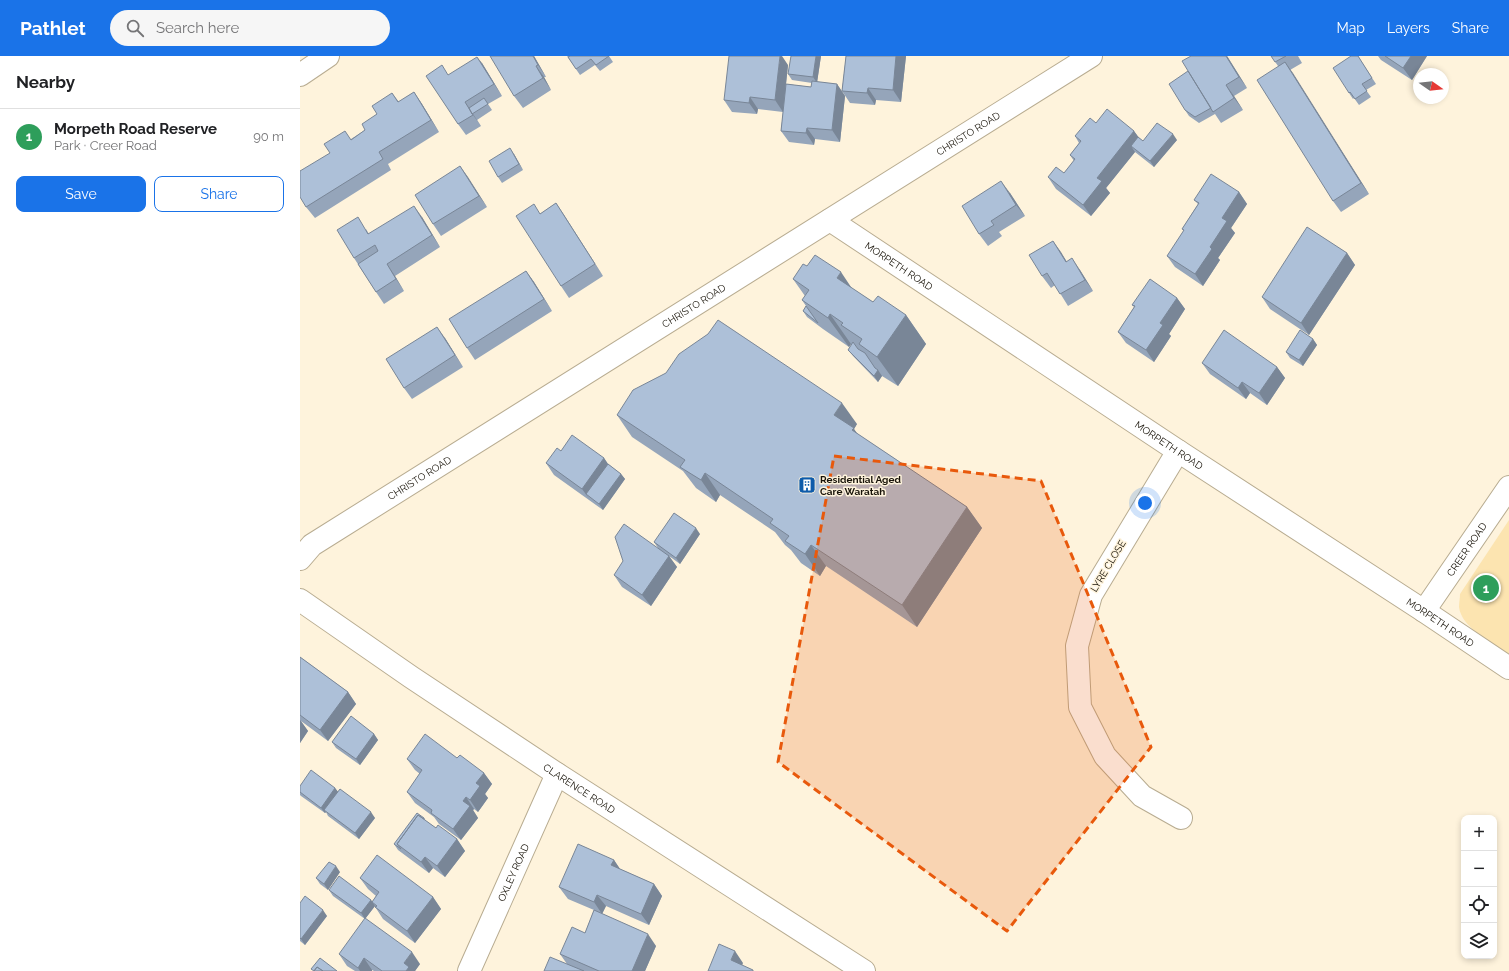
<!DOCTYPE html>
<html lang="en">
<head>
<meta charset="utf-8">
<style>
  :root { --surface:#fff; --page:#f6f6f6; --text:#202124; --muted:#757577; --line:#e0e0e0; --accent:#1a73e8 }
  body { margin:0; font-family:Raleway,sans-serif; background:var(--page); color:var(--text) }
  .controls { position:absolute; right:12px; bottom:12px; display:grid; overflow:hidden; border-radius:8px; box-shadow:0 2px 6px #0003 }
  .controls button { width:36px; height:36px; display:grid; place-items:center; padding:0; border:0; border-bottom:1px solid var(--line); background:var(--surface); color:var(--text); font:20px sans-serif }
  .compass { position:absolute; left:1113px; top:12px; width:36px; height:36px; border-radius:50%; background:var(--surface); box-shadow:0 2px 6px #0003; rotate:104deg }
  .you { position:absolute; left:845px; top:447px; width:14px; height:14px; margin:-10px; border:3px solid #fff; border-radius:50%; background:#1a73e8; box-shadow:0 0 0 6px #1a73e833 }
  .badge { display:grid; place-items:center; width:26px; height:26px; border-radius:50%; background:var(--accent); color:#fff; font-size:13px; font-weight:700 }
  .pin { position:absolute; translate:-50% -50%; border:2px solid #fff; box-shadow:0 1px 4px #0006 }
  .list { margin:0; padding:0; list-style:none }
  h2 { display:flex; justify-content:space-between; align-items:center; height:52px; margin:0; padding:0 16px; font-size:17px }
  h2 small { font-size:13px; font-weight:400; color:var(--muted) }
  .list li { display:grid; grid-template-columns:26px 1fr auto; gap:12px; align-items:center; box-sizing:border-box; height:56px; padding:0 16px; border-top:1px solid var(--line) }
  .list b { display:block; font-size:15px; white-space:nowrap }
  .list p { margin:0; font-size:13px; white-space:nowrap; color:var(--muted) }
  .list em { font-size:13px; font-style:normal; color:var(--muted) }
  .actions { display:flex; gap:8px; padding:12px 16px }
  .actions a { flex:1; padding:9px 0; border:1px solid var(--accent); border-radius:8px; text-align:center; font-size:14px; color:var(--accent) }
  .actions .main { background:var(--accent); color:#fff }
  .icon { flex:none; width:22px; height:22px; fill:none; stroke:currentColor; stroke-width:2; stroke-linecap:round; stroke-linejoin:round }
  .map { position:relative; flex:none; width:1209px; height:915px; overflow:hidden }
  header { display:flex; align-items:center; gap:24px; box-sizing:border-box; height:56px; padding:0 20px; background:var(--accent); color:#fff }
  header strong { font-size:19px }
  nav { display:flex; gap:22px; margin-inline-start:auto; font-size:14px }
  .search { width:280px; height:36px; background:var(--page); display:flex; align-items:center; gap:10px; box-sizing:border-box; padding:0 14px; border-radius:22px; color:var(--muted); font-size:15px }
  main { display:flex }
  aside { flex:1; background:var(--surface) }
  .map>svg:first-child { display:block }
  .green { fill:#fce4b0 }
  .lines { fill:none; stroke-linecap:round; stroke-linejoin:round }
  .minor-casing { stroke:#b8ac91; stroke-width:24 }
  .minor { stroke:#fff; stroke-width:22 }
  .wall { fill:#95a5ba }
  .shaded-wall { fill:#798697 }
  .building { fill:#adc0d8; stroke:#798697 }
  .marked { fill:#e8590c; fill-opacity:0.2; stroke:#e8590c; stroke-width:3; stroke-dasharray:8 5; stroke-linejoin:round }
  .labels { text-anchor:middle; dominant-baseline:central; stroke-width:3; stroke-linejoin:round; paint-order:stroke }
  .street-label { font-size:10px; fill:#181309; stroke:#fef3dc }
  .poi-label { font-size:10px; font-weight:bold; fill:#181309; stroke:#fef3dc; text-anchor:start }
</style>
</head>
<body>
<header>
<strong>Pathlet</strong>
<div class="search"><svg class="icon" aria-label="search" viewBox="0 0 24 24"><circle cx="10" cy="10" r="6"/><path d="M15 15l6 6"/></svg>Search here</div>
<nav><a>Map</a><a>Layers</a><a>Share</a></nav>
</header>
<main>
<aside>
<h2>Nearby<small></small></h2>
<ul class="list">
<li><span class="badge" style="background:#2e9e5b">1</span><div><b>Morpeth Road Reserve</b><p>Park · Creer Road</p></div><em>90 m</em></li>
</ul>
<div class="actions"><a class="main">Save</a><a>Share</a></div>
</aside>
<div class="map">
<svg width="1209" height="915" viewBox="0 0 1209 915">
  <rect width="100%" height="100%" fill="#fef3dc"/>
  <path class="green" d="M1209 464V598C1193 588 1161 571 1159 551 1159 547 1160 542 1160 538Z"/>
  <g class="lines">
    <g class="minor-casing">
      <g id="minor">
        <path d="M0 19 28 0"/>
        <path id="s1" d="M530 164 878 395 1124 555 1209 612"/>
        <path d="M878 395 791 539 777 590 780 651 805 700 842 740 881 762"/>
        <path id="s2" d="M0 503 12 489 791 0"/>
        <path id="s3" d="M0 544 111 621 257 718 564 915"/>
        <path id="s4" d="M1124 555 1209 431"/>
        <path id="s5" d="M169 915 257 718"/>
      </g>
    </g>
    <use href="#minor" class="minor"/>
  </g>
  <path class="wall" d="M234 0 246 21H244L251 34 223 52 214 40Z
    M267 0H309L313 6 300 15 295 9 280 19Z
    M521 0 517 26 537 28 545 40 540 86 515 83 514 89 489 86 481 75 483 56 458 53 457 58 432 56 424 44 488 9 486 28 511 31 512 27 492 24 488 18Z
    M546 0H606L601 46 576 44 575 49 550 47 542 35Z
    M927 0 947 32 934 40 943 54 921 67 915 58 899 67 889 60 885 54Z
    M971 0H998L1002 7 990 14 1069 138 1041 156 1033 145 978 10Z
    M1058 0 1076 28 1066 34 1071 41 1059 49 1054 42 1053 43 1049 37Z
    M1078 0H1127L1112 24 1081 4Z
    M182 7 202 40 188 48 192 54 177 64 181 70 166 79 158 68 149 19Z
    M114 36 122 48 139 76 88 108 91 114 15 162 6 151 51 83 65 74 92 37 99 46Z
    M796 67 834 75 838 81 843 85 877 84 854 111 835 96 806 132 810 137 791 160 756 133 748 121 764 117 774 105 770 99 779 87 775 80Z
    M214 98 223 114 202 127 198 121Z
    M160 110 187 151 141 180 133 168Z
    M939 136 947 148 931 172 935 177 918 202 920 204 903 230 875 211 867 200 884 175 882 173 898 148 894 144Z
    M710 137 725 160 699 176 702 180 688 190 679 178Z
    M256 147 264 159 303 220 269 242 261 230 240 158Z
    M122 161 140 191 95 220 104 235 84 248 76 236 54 202 66 173 69 178Z
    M753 185 767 206 780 214 793 235 768 250 755 229 751 232 742 220Z
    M1047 197 1055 209 1009 279 970 253 962 241Z
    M507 210 552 233 573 246 606 259 626 288 598 330 582 320 578 326 553 300 548 294 552 288H551L549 291 523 273 507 261 503 255 506 250 502 244 505 240 493 223Z
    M226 215 234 226 252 255 175 304 167 292Z
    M877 242 885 253 869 278 871 280 854 306 826 287 818 276 834 251 832 249Z
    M145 282 163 311 112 343 104 332Z
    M1013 283 1017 289 1003 310 990 302 986 296Z
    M902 307 977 311 985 322 967 349 950 337 946 343 910 318Z
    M317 359 557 368 554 373 557 378 667 451 682 472 617 571 526 510 520 520 501 507 491 494 485 489 475 476 420 439 416 446 396 432 383 415 332 381Z
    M261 395 304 402 308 408 321 418 325 423 303 454 254 419 246 407Z
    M400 478 380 508 369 500 377 511 351 550 322 531 314 519 358 492 354 486Z
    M0 601 48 636 56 648 28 685 1 665 8 675 0 687Z
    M74 678 78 684 60 709 36 692 32 686Z
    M157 702 184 717 192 728 185 738 188 742 178 756 174 753 173 754 178 762 161 784 139 768 134 761 115 747 107 736 120 718 115 714 107 703Z
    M0 730 35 732 38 736 75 762 59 783 28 760 26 756 25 757 1 740 0 739Z
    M124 762 126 765 136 772 157 783 165 795 145 821 133 812 129 817 98 794 94 788Z
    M314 804 320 813 354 828 362 840 349 869 306 850 302 858 356 890 345 915H244L267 908 260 898 285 877 294 854 268 843 259 831Z
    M40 816 28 834 20 828 16 822Z
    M60 822 133 841 141 853 115 887 83 863 72 846 76 840 68 833Z
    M29 834 71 844 75 850 65 863 33 840Z
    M0 847 27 860 5 889 0 885Z
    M39 898 120 908 115 915H74L72 914V915H55L47 910Z"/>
  <path class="shaded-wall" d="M233 0H234L246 21 238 9Z
    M480 0H482L488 9 483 56 475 44Z
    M516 0H521L517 27 513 21Z
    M596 0H606L601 46 593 34Z
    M926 0H927L947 32 939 21Z
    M1111 0H1127L1112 24 1103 12Z
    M177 1 182 7 202 40 194 28Z
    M985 6 993 17 1069 138 1061 127Z
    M236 10 244 21 251 34 243 22Z
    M537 28 545 40 540 86 532 74Z
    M926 29 934 40 943 54 934 42Z
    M568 32 576 44 575 49 567 37Z
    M114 36 122 48 139 76 131 64Z
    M450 41 458 53 457 58 449 47Z
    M165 46 181 70 173 59Z
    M507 72 515 83 514 89 506 77Z
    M834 75 843 87 831 90 835 96 806 132 810 137 791 160 783 149 797 122Z
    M873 78 877 84 854 111 850 105Z
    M210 92 214 98 223 114 219 108Z
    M160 110 168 121 187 151 179 140Z
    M701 125 710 137 725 160 716 149Z
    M939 136 947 148 931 172 935 177 918 202 920 204 903 230 895 218 910 191 922 162Z
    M256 147 264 159 303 220 295 208Z
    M114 150 122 161 140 191 132 179Z
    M753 185 761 196 774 218 766 206Z
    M1047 197 1055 209 1009 279 1001 267Z
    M772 202 780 214 793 235 785 224Z
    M87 208 95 220 104 235 96 223Z
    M226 215 234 226 252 255 244 243Z
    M541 216 561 246 537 222Z
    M877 242 885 253 869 278 871 280 854 306 846 294 860 267Z
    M530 258 551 288 549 291 528 262Z
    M606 259 626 288 598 330 577 301Z
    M137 271 145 282 163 311 155 299Z
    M1013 283 1017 289 1003 310 999 304Z
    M977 311 985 322 967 349 959 337Z
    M578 314 582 320 578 326 574 320Z
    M942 326 950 337 946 343 938 332Z
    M542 347 557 368 554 373 569 394 534 359Z
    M304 402 312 414 286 438 290 444 282 433Z
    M405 417 420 439 416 446 401 424Z
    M321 418 325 423 303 454 299 448Z
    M667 451 682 472 617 571 602 549Z
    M396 472 400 478 380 508 376 502Z
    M511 489 526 510 520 520 505 498Z
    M369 500 377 511 351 550 342 539Z
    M48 636 56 648 28 685 20 674Z
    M0 664 8 675 0 687Z
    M74 678 78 684 60 709 56 703Z
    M184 717 192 728 185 738 188 742 178 756 170 744 176 727Z
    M35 732 39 737 24 754 26 756 25 757 21 752Z
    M166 741 174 753 173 754 178 762 161 784 153 773 163 745Z
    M71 756 75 762 59 783 55 777Z
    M157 783 165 795 145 821 137 810Z
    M125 801 133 812 129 817 121 806Z
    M314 804 322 816 311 809Z
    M36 810 40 816 28 834 24 828Z
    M354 828 362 840 349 869 341 858Z
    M297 839 306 850 302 858 294 846Z
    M133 841 141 853 115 887 107 875Z
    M71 844 75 850 65 863 61 857Z
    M23 854 27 860 5 889 1 883Z
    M348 878 356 890 345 915H332Z
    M435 895 443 907 440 915 431 904Z
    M112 896 120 908 115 915H106L104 907Z
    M64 902 72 914V915H60L58 912Z"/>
  <path class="building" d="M190 0H233L238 9 236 10 243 22 214 40Z
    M270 0H309L296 9 291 3 276 13 268 1Z
    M429 0H480L475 44 450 41 449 47 424 44Z
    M491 0H516L513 21 488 18Z
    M546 0H596L593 34 568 32 567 37 542 35Z
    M891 0H926L939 21 926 29 934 42 913 56 882 5Z
    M971 0H986L975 6Z
    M1051 0H1058L1072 22 1062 28 1067 35 1055 43 1050 36 1049 37 1033 12Z
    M1085 0H1111L1103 12Z
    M177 1 194 28 165 46 173 59 158 68 126 20 142 9 148 19Z
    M985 6 1061 127 1033 145 957 24Z
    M888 15 911 52 895 61 885 54 869 28Z
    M512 25 537 28 532 74 507 72 506 77 481 75 486 28 511 31Z
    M114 36 131 64 79 96 83 103 6 151 0 141V115L30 97 24 88 45 75 51 84 65 74 62 68 77 58 72 50 92 37 98 46Z
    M184 42 188 48 172 58 169 52Z
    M807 53 834 75 797 122 802 125 783 149 748 121 756 111 764 117 775 103 770 99 781 85 775 80 790 62 796 67Z
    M857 67 873 78 850 105 831 90 838 81 843 85Z
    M210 92 219 108 198 121 189 105Z
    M160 110 179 140 133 168 115 139Z
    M911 118 939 136 922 162 927 165 910 191 912 193 895 218 867 200 884 174 882 173 899 147 894 144Z
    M701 125 716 149 691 165 694 169 679 178 662 150Z
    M256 147 295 208 261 230 216 160 234 148 240 158Z
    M114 150 132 179 87 208 96 223 76 236 58 208 78 195 75 189 54 202 37 174 58 161 68 178Z
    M1007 171 1047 197 1001 267 962 241Z
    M753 185 766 206 772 202 785 224 760 238 747 217 742 220 729 199Z
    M515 199 541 216 537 222 573 246 578 240 606 259 577 301 559 288 562 283 541 269 543 267 530 258 528 262 502 244 509 234 493 223 503 208 507 210Z
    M226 215 244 243 167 292 149 263Z
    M850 223 877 242 860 267 863 269 846 294 818 276 835 250 832 249Z
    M506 250 518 267 503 255Z
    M418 264 542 347 534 359 554 372 552 374 667 451 602 549 511 489 505 498 485 485 489 480 470 467 473 463 405 417 401 424 380 411 385 404 317 359 333 334 366 317 379 298 408 278Z
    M137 271 155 299 104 332 86 303Z
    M924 274 977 311 959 337 942 326 938 332 902 307Z
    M1000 274 1013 283 999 304 986 296Z
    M553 286 558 293 565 297 575 312 578 314 574 320 548 294Z
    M272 379 304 402 282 433 246 407 257 392 261 395Z
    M308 408 321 418 299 448 286 438Z
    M374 457 396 472 376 502 354 486Z
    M324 468 369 500 342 539 314 519 323 505 315 481Z
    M0 601 48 636 20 674 0 659Z
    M51 660 74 678 56 703 32 686Z
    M125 678 157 702 160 699 184 717 176 727 180 730 170 744 166 741 163 745 170 750 153 773 131 757 132 754 107 736 122 714 107 703Z
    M11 714 35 732 21 752 0 736V730Z
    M40 733 71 756 55 777 24 754Z
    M117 757 124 762V763L118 759 97 788 101 793 94 788Z
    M118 759 136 772 138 769 157 783 137 810 125 801 121 806 97 788Z
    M278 788 314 804 311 809 354 828 341 858 297 839 294 846 259 831Z
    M77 799 133 841 107 875 75 851 77 850 72 846 79 836 60 822Z
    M29 806 36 810 24 828 16 822Z
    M39 820 71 844 61 857 29 834Z
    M5 840 23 854 1 883 0 882V847Z
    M294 854 348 878 332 915H299L260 898 272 871 285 877Z
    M65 862 112 896 104 907 109 911 106 915H82L64 902 58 912 39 898Z
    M419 888 435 895 431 904 453 914V915H408Z
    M250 901 284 915H244Z
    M20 902 37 915H23L17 911 14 915 11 913Z
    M17 911 23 915H14Z"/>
  <path class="marked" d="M534 400 741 425 851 691 707 875 478 706Z"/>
  <defs>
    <g id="building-square" transform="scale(0.9)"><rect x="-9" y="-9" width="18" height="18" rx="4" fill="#0d5baa" stroke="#fef3dc"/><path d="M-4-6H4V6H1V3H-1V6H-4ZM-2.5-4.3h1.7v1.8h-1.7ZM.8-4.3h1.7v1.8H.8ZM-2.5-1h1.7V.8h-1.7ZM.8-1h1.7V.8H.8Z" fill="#fff"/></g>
  </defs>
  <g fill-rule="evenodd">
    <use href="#building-square" x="507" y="429"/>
  </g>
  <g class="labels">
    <g class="street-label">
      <text stroke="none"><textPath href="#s2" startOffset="793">CHRISTO ROAD</textPath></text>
      <text stroke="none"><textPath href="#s1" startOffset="83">MORPETH ROAD</textPath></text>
      <text stroke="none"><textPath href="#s2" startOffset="469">CHRISTO ROAD</textPath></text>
      <text stroke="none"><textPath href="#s1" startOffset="407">MORPETH ROAD</textPath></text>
      <text stroke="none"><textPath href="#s2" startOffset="145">CHRISTO ROAD</textPath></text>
      <text stroke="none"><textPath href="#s4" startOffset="75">CREER ROAD</textPath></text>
      <text transform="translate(808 510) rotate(-59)">LYRE CLOSE</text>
      <text stroke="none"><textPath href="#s1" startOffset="731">MORPETH ROAD</textPath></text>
      <text stroke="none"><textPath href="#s3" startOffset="337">CLARENCE ROAD</textPath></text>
      <text stroke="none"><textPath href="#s5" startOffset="108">OXLEY ROAD</textPath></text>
    </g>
    <g class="poi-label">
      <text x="520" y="423">Residential Aged<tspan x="520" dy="12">Care Waratah</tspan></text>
    </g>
  </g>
</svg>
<div class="controls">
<button>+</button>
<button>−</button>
<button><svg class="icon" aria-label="locate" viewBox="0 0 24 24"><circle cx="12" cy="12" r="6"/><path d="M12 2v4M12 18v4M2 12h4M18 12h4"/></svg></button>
<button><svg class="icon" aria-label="layers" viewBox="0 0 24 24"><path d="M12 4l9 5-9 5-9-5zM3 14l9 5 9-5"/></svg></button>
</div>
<svg class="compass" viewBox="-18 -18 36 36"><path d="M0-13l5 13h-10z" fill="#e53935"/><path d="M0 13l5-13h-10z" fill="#757577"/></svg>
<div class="you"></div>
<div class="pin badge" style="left:1186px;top:532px;background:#2e9e5b">1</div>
</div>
</main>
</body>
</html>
